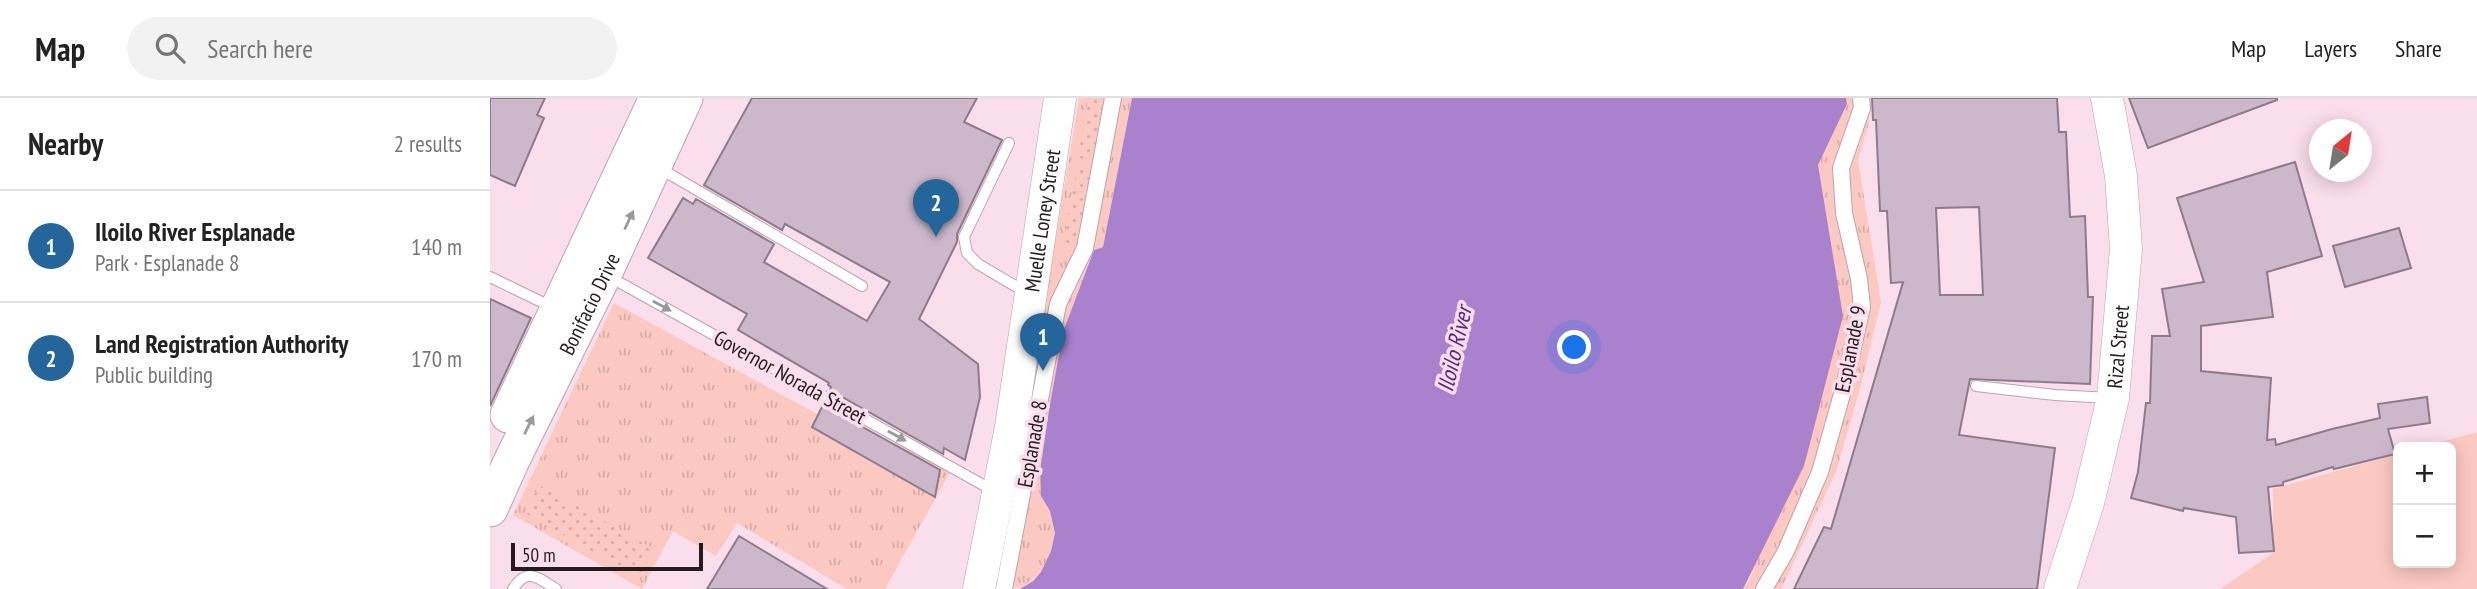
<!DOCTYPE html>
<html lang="en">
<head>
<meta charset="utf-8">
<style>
  :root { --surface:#fff; --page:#f2f2f2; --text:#222; --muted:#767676; --line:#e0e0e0; --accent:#24669b }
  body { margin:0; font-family:"PT Sans Narrow",sans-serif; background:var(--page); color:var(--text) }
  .controls { position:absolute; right:21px; bottom:21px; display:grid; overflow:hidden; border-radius:10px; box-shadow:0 4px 18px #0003 }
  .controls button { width:63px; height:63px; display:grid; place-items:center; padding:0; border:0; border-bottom:2px solid var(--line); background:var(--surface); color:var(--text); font:35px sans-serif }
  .compass { position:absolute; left:1819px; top:21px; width:63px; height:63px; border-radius:50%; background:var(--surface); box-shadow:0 4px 18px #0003; rotate:30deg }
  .scale { position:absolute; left:21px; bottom:18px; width:192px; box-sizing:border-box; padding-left:7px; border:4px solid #251c20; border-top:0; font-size:19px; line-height:24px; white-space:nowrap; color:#251c20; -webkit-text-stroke:5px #fadeeb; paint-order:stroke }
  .you { position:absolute; left:1085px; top:250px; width:24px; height:24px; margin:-18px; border:5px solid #fff; border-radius:50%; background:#1a73e8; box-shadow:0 0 0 10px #1a73e833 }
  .badge { display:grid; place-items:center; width:46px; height:46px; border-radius:50%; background:var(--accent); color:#fff; font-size:23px; font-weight:700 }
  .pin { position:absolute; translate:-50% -58px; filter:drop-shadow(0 2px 4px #0008) }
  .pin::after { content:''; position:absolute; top:37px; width:24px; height:21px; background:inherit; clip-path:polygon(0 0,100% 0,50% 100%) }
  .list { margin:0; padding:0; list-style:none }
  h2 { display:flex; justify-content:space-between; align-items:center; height:91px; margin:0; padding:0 28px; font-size:30px }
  h2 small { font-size:23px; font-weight:400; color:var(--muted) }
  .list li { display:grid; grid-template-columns:46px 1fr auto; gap:21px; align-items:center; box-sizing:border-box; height:112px; padding:0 28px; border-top:2px solid var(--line) }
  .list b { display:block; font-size:26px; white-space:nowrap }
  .list p { margin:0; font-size:23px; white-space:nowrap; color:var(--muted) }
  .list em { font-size:23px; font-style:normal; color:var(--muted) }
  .icon { flex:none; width:38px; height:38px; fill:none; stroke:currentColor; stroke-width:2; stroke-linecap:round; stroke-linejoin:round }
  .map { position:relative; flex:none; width:1987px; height:491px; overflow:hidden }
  header { display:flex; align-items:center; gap:42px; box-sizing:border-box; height:98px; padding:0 35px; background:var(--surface); border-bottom:2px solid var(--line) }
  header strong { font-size:33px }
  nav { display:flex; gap:38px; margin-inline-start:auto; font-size:24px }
  .search { width:490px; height:63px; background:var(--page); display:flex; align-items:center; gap:18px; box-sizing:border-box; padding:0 24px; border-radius:38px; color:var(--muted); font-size:26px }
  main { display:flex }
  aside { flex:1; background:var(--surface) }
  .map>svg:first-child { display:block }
  .grass { fill:#fbc9c1 }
  .park { fill:url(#park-tufts) }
  .garden { fill:url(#garden-dots) }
  .water { fill:#a981cd }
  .building { fill:#ccb8ca; stroke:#8d7b8c; stroke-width:2; fill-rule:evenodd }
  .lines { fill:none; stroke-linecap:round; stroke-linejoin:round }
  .service-casing { stroke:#bda3af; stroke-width:12 }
  .pedestrian-casing { stroke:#bda3af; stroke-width:18 }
  .secondary-casing { stroke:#bda3af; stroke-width:33 }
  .primary-casing { stroke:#bda3af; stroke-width:37 }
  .service { stroke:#fff; stroke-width:10 }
  .pedestrian { stroke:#fff; stroke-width:16 }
  .secondary { stroke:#fff; stroke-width:32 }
  .primary { stroke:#fff; stroke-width:35 }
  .oneway { fill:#9d999b }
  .labels { text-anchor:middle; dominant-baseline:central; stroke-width:7; stroke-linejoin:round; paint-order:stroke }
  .street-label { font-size:21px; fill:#251c20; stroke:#fadeeb }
  .water-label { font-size:23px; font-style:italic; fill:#5b2680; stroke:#fadeeb }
</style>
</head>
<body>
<header>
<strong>Map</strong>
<div class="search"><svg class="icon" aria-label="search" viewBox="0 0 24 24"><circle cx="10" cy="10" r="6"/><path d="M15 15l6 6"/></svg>Search here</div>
<nav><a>Map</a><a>Layers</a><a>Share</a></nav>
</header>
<main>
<aside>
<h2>Nearby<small>2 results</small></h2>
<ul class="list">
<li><span class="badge">1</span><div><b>Iloilo River Esplanade</b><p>Park · Esplanade 8</p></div><em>140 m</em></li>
<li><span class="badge">2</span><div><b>Land Registration Authority</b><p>Public building</p></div><em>170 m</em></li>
</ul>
</aside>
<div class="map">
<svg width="1987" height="491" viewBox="0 0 1987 491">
  <defs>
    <pattern id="park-tufts" width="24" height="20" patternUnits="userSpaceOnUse" patternTransform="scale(1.75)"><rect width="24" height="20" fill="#fbc9c1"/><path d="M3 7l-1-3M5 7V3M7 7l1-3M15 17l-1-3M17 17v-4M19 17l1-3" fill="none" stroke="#d7aca6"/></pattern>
    <pattern id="garden-dots" width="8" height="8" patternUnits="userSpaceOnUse" patternTransform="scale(1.75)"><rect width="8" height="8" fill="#fbc9c1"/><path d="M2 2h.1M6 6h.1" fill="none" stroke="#d7aca6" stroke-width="1.8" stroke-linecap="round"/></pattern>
  </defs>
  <rect width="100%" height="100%" fill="#fadeeb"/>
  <path class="grass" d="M1987 334V491H1730L1783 455V391L1908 356V465H1961V349H1933Z"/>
  <path class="park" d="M589 0H642L613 149 604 152 573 234 559 312 550 373 551 398 560 413 565 435 561 453 551 474 533 489 499 491 565 144Z
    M1356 0H1381L1378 29 1368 62 1391 204 1371 287 1346 374 1291 491H1253L1260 481 1353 218 1328 67 1357 6Z
    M124 205 400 356 406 344 460 374 395 491H357L247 425 226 458 183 433 152 491 23 417Z"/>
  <path class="garden" d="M598 0H615L605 62 588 60Z
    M587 71 603 73 590 147 573 144Z
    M49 387 164 451 149 480 35 415Z"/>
  <path class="water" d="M642 0H1356L1357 6 1328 67 1353 218 1314 368 1253 491H530L543 483 551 474 561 453 565 435 560 413 551 398 550 373 559 312 573 234 604 152 613 149Z"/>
  <path class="building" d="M0 0H55L47 17 54 20 25 88 0 77Z
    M262 0H487L474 24 512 42 467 136V144L429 221 488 266 490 299 475 362 454 350 453 356 340 292 341 289 338 287 339 285 248 232 257 216 158 160 193 100 203 106 206 101 284 146 274 164 377 223 400 184 295 126 292 132 214 87Z
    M1382 0H1567L1569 34H1576L1580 119 1595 118 1598 199H1603L1600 286 1480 281 1469 337 1565 350 1547 491H1304L1334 429 1341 431 1413 184 1401 185 1397 113H1390L1386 22H1383ZM1489 109 1493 197H1450L1446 110Z
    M1639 0H1787V2L1658 50Z
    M1805 64 1832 158 1777 174 1783 219 1711 228V273L1781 280 1777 342 1785 341 1786 347 1842 331 1890 320 1888 306 1937 299 1940 325 1898 331 1905 356 1844 371 1843 369 1793 384V387L1778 389 1784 453 1749 455 1746 419 1694 410 1693 413 1641 400 1648 374 1656 305H1660L1662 238H1680L1672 191 1714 184 1687 100Z
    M1909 130 1921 170 1855 189 1843 148Z
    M0 201 41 220 0 308Z
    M333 307 450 372 445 399 322 329Z
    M249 438 337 491H217Z"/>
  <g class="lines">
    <g class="service-casing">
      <path id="service" d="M519 45 474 139 477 155 488 166 537 195
        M169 70 372 188
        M118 178 504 393
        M0 179 64 210
        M1486 288 1565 297 1620 300
        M23 491C37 468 48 480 66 491"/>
    </g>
    <g class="pedestrian-casing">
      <path id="pedestrian" d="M514 491 568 206 595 150 623 0
        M1274 491 1296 453 1330 374 1354 289 1372 209 1369 181 1354 115 1351 70 1372 10 1371 0"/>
    </g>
    <g class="secondary-casing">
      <g id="secondary">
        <path id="s1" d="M489 491 521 329 570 0"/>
        <path id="s2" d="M1570 491 1598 405 1623 300 1636 151 1631 78 1617 0"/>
      </g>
    </g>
    <g class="primary-casing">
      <g id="primary">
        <path d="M18 317 167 0"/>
        <path id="s3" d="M0 411 22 362 114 176 195 0"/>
      </g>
    </g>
    <use href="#service" class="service"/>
    <use href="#pedestrian" class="pedestrian"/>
    <use href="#secondary" class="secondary"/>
    <use href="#primary" class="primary"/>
  </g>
  <defs><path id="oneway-solid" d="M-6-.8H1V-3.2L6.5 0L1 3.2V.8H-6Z" transform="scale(1.75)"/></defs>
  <g class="oneway">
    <use href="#oneway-solid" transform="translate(139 122) rotate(-65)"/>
    <use href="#oneway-solid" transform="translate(172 208) rotate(29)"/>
    <use href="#oneway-solid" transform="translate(39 327) rotate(-64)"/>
    <use href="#oneway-solid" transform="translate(407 338) rotate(29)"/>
  </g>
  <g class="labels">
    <g class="street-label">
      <text stroke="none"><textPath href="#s1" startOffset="374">Muelle Loney Street</textPath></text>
      <text stroke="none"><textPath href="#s3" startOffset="228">Bonifacio Drive</textPath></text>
      <text stroke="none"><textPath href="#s2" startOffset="250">Rizal Street</textPath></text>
      <text transform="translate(1360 251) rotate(-79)">Esplanade 9</text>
      <text transform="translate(300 279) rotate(29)">Governor Norada Street</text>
      <text transform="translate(542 346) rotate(-80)">Esplanade 8</text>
    </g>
    <g class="water-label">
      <text transform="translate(964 251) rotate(-77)">Iloilo River</text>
    </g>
  </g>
</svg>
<div class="controls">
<button>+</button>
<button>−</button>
</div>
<svg class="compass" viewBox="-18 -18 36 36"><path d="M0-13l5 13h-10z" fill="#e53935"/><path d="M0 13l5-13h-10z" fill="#767676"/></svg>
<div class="scale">50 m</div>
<div class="you"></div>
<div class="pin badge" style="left:553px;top:273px">1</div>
<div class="pin badge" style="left:446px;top:139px">2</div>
</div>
</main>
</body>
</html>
